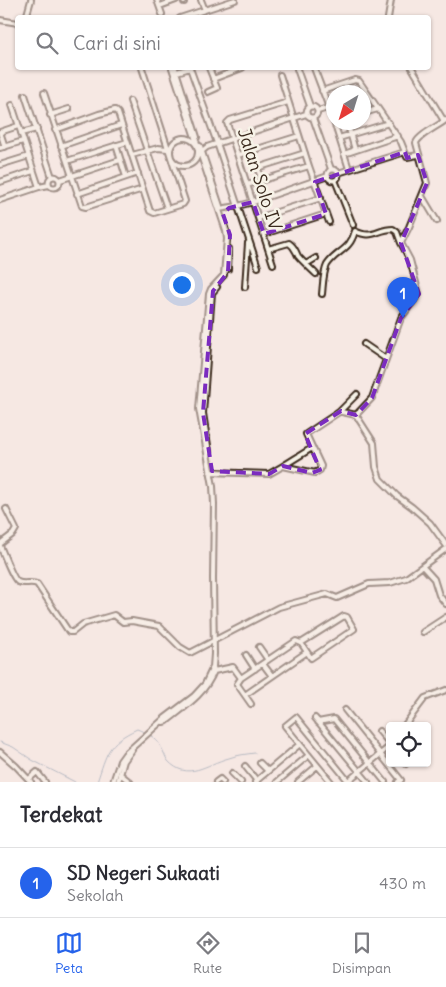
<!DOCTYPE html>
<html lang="id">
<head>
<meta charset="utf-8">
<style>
  :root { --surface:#fff; --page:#f2f2f3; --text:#2b2b33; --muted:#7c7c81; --line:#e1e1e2; --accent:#2563eb }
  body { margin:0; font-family:Delius,sans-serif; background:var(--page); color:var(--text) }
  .controls { position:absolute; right:15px; bottom:15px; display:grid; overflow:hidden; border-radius:5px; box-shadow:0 1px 4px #0004 }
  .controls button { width:45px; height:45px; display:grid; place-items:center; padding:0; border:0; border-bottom:1px solid var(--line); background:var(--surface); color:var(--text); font:25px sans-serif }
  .compass { position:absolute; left:326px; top:85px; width:45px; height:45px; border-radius:50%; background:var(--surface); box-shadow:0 1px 4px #0004; rotate:218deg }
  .you { position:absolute; left:181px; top:284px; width:18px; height:18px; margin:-12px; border:4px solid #fff; border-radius:50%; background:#1a73e8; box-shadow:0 0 0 8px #1a73e833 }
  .badge { display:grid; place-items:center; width:32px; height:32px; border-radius:50%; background:var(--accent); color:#fff; font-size:16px; font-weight:700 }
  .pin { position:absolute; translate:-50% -41px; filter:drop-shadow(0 1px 2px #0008) }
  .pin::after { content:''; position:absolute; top:26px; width:18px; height:15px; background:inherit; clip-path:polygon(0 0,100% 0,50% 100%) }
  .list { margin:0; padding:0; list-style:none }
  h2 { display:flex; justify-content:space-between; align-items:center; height:65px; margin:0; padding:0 20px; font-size:21px }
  h2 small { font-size:16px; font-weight:400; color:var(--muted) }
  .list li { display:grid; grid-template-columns:32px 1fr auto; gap:15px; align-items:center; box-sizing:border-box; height:70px; padding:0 20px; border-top:1px solid var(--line) }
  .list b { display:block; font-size:19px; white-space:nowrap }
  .list p { margin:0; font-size:16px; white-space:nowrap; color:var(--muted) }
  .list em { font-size:16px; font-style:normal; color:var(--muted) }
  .icon { flex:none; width:28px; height:28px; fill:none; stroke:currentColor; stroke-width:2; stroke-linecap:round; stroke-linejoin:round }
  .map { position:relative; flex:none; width:446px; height:782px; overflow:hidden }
  .search { position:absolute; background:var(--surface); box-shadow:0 1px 4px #0004; left:15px; right:15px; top:15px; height:55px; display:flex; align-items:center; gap:12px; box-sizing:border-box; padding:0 18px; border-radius:5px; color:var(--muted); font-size:19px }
  .sheet { height:135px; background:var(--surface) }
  nav { display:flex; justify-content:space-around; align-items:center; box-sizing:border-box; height:70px; border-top:1px solid var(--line); background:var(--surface); font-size:14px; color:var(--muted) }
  nav a { display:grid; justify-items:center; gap:2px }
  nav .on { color:var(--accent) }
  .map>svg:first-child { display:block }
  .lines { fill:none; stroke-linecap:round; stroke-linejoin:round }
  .stream { stroke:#6f869a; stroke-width:1 }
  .street-casing { stroke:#3b2a1e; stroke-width:8 }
  .street { stroke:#f7f3e8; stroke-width:4 }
  .marked { fill:none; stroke:#7b2cbf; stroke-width:4; stroke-dasharray:10 6; stroke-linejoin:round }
  .labels { text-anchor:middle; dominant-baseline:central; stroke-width:5; stroke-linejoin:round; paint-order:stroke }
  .street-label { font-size:18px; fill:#3b2a1e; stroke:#f7f3e8 }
</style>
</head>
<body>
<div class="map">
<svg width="446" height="782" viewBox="0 0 446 782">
  <rect width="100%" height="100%" fill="#f6e8e3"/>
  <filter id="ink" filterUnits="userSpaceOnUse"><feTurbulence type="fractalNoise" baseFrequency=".02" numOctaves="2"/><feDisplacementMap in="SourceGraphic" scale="10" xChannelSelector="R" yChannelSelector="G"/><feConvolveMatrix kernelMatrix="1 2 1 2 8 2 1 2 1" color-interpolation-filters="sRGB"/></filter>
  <g filter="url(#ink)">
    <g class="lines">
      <path class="stream" d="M0 742 13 747 32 760 75 782
        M97 782C107 753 107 743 137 729 147 733 156 737 161 747 164 752 165 757 168 761 188 782 206 764 229 758 237 755 247 754 255 753"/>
      <g class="street-casing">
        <path id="street" d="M157 0 162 14
          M184 0V2
          M201 0 205 10
          M160 6 176 0
          M26 18 31 0
          M180 18 235 0
          M388 18 391 0
          M0 20 18 23
          M175 68 197 137
          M190 68 217 143 258 267
          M314 68 334 121
          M412 68 444 121
          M297 69 310 106
          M177 72 190 68
          M280 75 309 166 329 222
          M213 79 242 68
          M322 91 355 80 359 81 401 142 407 157 418 155
          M208 92 217 88 209 68
          M44 93 82 206 86 207 143 189
          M25 95 52 177
          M130 101 167 208
          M12 105 39 187
          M306.5 112a5.5 5.5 0 1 1 11 0a5.5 5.5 0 1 1-11 0Z
          M318 111 334 106
          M364 113 378 109
          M50 115 69 109
          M313 118 331 169
          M334 122 349 169
          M347 122 355 150
          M55 130 99 114 115 110 118 113 150 211 154 213 183 204 185 201 142 68
          M0 132 18 126
          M0 132 5 147
          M21 133 37 129
          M339 138 389 123
          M170 152a14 14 0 1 1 28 0a14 14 0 1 1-28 0Z
          M116 145 126 177
          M61 146 121 125
          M200 146 220 206
          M0 148 23 141
          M252 151 262 181
          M201 152 207 147 306 114
          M344 154 398 136
          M132 155 158 148 167 149
          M238 155 299 136
          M67 161 127 142
          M0 165 29 156
          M257 168 305 153
          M327.5 175a5.5 5.5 0 1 1 11 0a5.5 5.5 0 1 1-11 0Z
          M338 173 405 152
          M48.5 182a5.5 5.5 0 1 1 11 0a5.5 5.5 0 1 1-11 0Z
          M60 180 120 160
          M335 180 353 225
          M0 182 33 171
          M247 185 309 166
          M77 194 138 173
          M422 196 437 221
          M0 200 39 187 49 185
          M219 209 238 206 253 202 328 176
          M258 218 321 198
          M264 234 326 214
          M268 249 289 243C295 247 295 250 298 256 303 262 310 268 316 274
          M273 264 227 123 230 120 288 102
          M306 264 316 258
          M228 269 229 249
          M245 287 248 243
          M322 294C323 285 323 273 327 265 337 250 350 251 355 231 373 240 377 229 393 229L397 232 401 243
          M364 344 386 359
          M339 412 357 394
          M356 415 372 398 401 318 419 294 410 260 401 243 409 227 427 183 416 143C419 135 438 126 446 120
          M209 452 203 413 212 293 217 287
          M283 466 312 448
          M210 472 269 474 283 466 315 473 320 470 321 466 306 434 339 412H342L356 415 374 443 376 467 380 479 397 496 412 507 430 523 446 545
          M0 544 13 534 16 529 6 509
          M0 546C3 552 13 580 18 582 24 585 31 581 37 584L69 632H73L83 624 114 615 123 622 132 621 159 626 180 647 190 653 279 607 327 594 337 598 369 584 390 583 406 578 446 549
          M423 567 434 579 439 595 446 604
          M423 632 446 617
          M259 647 268 660
          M246 655 255 669
          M263 664 272 676
          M214 671 233 667 241 678
          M245 695 307 652
          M251 704 237 684 241 678 296 641 301 643 344 616 347 617 354 629 311 658 301 643
          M345 710 401 780 398 782
          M315 718 368 782
          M163 722 167 721C186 706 205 694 214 671L213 667 214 654 213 578 214 504 213 486 199 409 209 294 211 289 224 275 227 239 226 231 172 68
          M318 722 334 719 385 782
          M404 726 425 698 446 690
          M379 731 390 744
          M0 752 16 766 31 782
          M260 763 268 771
          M405 763 406 764
          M245 766 257 781
          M232 773 241 782
          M120 774 130 782
          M29 779 37 772 45 782
          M348 781 390 746
          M113 782 120 761 125 754 165 718 194 696 205 684 213 667
          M118 782 124 761 132 750
          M216 782 220 779 223 782
          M255 782 300 744
          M277 782 309 755
          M298 782 317 766
          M331 782 285 726 296 717 349 782"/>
      </g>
      <use href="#street" class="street"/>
    </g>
  </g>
  <path d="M0 0H446V782H0ZM405 152 407 158 418 155 427 183 401 243 419 294 401 318 372 398 356 415 341 411 305 434 320 470 312 473 283 466 269 474 212 471 203 413 213 291 228 272 230 235 223 214 229 208 253 202 264 234 326 214 315 182Z" fill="#f6e8e3" fill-opacity=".55" fill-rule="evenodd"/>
  <path class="marked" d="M405 152 407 158 418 155 427 183 401 243 419 294 401 318 372 398 356 415 341 411 305 434 320 470 312 473 283 466 269 474 212 471 203 413 213 291 228 272 230 235 223 214 229 208 253 202 264 234 326 214 315 182Z"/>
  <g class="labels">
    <g class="street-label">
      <text transform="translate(260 179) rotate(72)">Jalan Solo IV</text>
    </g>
  </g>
</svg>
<div class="controls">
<button><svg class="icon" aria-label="locate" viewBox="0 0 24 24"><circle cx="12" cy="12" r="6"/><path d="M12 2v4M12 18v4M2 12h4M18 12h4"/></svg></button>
</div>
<svg class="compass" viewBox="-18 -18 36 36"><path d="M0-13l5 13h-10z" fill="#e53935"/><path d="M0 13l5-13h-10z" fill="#7c7c81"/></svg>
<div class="you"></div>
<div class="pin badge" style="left:403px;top:318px">1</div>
<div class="search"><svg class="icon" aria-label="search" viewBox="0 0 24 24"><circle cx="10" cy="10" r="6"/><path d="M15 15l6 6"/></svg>Cari di sini</div>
</div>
<section class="sheet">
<h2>Terdekat<small></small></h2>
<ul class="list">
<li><span class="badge">1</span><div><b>SD Negeri Sukaati</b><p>Sekolah</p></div><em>430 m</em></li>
</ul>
</section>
<nav>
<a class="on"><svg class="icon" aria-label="map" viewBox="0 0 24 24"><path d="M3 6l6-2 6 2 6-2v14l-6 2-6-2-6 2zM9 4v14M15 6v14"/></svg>Peta</a>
<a><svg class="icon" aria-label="directions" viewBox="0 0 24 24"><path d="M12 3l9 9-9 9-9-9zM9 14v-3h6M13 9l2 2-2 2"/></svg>Rute</a>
<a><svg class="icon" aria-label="saved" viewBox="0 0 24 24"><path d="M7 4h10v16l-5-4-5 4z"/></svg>Disimpan</a>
</nav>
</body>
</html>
